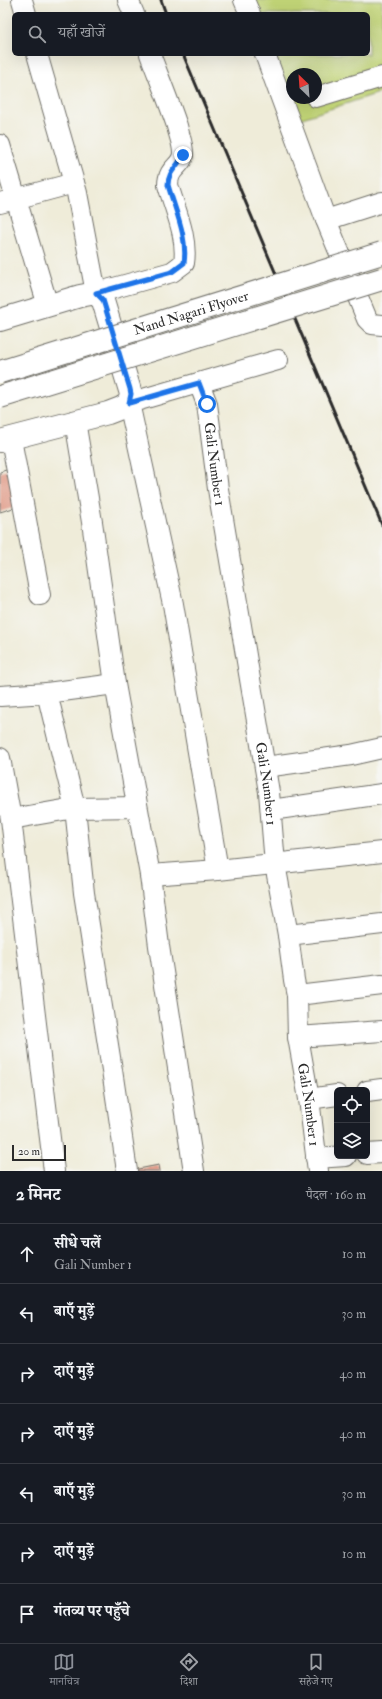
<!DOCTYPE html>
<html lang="hi">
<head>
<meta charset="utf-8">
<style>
  :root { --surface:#171b24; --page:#20242c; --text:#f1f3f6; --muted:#9ea1a6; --line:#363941; --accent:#8c9099 }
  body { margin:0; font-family:"IM FELL Double Pica","Noto Serif Devanagari",serif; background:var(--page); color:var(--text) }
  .controls { position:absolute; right:12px; bottom:12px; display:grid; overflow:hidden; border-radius:6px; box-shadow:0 4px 16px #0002 }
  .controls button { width:36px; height:36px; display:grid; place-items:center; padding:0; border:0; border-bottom:1px solid var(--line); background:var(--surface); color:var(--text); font:20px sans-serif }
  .compass { position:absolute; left:286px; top:68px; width:36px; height:36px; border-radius:50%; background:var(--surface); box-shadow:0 4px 16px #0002; rotate:335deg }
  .scale { position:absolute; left:12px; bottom:10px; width:54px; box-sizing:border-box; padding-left:4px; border:2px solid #2b2b2b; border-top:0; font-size:11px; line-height:14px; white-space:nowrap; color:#2b2b2b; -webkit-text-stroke:3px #f6f6f2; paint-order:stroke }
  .stop { position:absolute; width:12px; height:12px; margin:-9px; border:3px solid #1a73e8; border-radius:50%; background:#fff }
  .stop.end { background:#1a73e8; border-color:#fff; box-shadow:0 1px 4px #0008 }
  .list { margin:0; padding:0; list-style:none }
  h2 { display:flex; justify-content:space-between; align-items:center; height:52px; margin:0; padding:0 16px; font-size:17px }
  h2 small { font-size:13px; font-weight:400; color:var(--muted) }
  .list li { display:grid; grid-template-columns:26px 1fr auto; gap:12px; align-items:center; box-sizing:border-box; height:60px; padding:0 16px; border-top:1px solid var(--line) }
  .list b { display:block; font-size:15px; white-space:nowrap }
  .list p { margin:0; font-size:13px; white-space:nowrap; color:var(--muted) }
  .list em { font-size:13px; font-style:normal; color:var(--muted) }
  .icon { flex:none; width:22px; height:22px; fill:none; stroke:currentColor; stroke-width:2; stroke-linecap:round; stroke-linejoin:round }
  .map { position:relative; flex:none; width:382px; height:1171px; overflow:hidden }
  .search { position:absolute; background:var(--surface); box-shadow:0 4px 16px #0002; left:12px; right:12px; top:12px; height:44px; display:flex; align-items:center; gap:10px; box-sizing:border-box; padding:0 14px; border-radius:6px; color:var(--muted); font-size:15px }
  .sheet { height:472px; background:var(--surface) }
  nav { display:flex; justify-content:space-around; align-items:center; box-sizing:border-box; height:56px; border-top:1px solid var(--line); background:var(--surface); font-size:11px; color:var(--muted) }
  nav a { display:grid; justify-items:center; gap:2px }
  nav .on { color:var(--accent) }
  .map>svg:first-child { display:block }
  .green { fill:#bfd275; stroke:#757e50; fill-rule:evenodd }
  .building { fill:#df9582 }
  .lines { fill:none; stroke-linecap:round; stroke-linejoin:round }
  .minor-casing { stroke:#706f68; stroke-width:22 }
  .tertiary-casing { stroke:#706f68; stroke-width:24 }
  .minor { stroke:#fff; stroke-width:20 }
  .tertiary { stroke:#fff; stroke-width:22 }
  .rail { stroke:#2b2b2b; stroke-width:3 }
  .trunk-bridge-casing { stroke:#706f68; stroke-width:24; stroke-linecap:butt }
  .trunk-bridge { stroke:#fff; stroke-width:22 }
  .route { stroke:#1a73e8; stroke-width:5 }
  .labels { text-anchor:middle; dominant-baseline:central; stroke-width:3.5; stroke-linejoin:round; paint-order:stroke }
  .street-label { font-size:14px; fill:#2b2b2b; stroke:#f6f6f2 }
</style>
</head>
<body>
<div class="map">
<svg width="382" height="1171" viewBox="0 0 382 1171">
  <rect width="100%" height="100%" fill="#f6f6f2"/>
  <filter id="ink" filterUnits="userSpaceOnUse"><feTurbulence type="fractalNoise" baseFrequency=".025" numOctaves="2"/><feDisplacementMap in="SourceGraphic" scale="8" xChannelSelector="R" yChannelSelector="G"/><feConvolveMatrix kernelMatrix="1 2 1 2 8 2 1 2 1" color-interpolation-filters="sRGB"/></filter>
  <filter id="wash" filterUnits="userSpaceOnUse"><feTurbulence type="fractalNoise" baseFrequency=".012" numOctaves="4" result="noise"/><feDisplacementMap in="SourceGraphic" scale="16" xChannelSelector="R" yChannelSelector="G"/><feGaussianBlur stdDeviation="0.9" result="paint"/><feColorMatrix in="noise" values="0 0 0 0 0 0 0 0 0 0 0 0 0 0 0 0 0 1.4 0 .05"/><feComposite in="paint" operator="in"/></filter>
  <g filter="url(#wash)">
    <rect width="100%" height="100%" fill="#efecd9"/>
    <path class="green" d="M239 0H382V92L287 123 260 54H368V14H244ZM292 74H316V98H292Z"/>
    <g id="blocks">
      <path class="building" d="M12 468 20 506 0 512V472Z
        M159 1165 160 1171H133V1170Z"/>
    </g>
  </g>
  <g filter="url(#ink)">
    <use href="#blocks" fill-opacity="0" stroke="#706f68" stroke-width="1"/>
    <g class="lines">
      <g class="minor-casing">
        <g id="minor">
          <path d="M22 0 26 14"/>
          <path d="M128 0 134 14"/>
          <path d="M244 0 250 14"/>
          <path d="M37 54 77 193 96 293 172 272 184 263C188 237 175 210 168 185 168 166 183 167 183 153 183 144 179 135 177 126 169 102 159 78 150 54"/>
          <path d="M265 54 326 220 367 319 372 324 382 325"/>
          <path d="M316 97 382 77"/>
          <path d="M0 145 48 306"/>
          <path d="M0 203 74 183"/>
          <path d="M326 220 382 202"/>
          <path id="s1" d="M199 383 207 404 218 489 269 792 275 864 288 935 294 980 297 995 298 1037 309 1099 318 1171"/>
          <path d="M75 421 92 522 115 684 150 875 159 946 194 1171"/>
          <path d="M11 439 40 595"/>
          <path d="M47 693 75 808 84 893 112 1070 127 1171"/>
          <path d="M0 696 47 693 115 684"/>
          <path d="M0 758 11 819 54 1171"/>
          <path d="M265 767 351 755 382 748"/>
          <path d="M271 810 382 794"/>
          <path d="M11 819 75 808 137 807"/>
          <path d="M218 870 173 604 129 403 278 360"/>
          <path d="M150 875 218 870 382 852"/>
          <path d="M288 935 382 924"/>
          <path d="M297 995 382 985"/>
          <path d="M298 1037 382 1031"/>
          <path d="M367 1091 382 1089"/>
          <path d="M309 1099 337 1095"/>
          <path d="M367 1154 382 1153"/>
          <path d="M316 1158 346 1156"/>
        </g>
      </g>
      <g class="tertiary-casing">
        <path id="tertiary" d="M0 320 80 296 96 293 103 301 131 394 129 403 121 408 108 413 0 441"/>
      </g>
      <use href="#minor" class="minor"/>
      <use href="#tertiary" class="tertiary"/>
      <path class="rail" d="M161 0 166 14
        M183 54 382 525"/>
      <g class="trunk-bridge-casing">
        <g id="trunk-bridge">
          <path id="s2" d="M0 372 382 253"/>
          <path d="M0 397 382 279"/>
        </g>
      </g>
      <use href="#trunk-bridge" class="trunk-bridge"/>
    </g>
  </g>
  <g class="lines" filter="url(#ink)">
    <path class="route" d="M183 155C178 167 168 171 168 185 175 210 188 237 184 263L172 272 96 293 103 300 130 389 131 394 129 403 199 383 207 404"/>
  </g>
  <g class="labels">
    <g class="street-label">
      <text stroke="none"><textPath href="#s2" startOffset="200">Nand Nagari Flyover</textPath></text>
      <text stroke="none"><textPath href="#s1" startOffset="83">Gali Number 1</textPath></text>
      <text stroke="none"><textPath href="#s1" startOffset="407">Gali Number 1</textPath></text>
      <text stroke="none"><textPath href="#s1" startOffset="731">Gali Number 1</textPath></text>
    </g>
  </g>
</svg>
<div class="controls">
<button><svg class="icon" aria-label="locate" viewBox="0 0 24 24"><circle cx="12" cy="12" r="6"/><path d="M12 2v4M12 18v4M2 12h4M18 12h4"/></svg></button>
<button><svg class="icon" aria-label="layers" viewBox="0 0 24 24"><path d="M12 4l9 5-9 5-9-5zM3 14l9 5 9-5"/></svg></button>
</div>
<svg class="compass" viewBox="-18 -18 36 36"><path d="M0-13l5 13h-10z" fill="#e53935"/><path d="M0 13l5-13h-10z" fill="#9ea1a6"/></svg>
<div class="scale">20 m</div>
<div class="stop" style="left:207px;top:404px"></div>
<div class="stop end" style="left:183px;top:155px"></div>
<div class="search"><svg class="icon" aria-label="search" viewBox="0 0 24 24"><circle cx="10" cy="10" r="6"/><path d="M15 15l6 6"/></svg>यहाँ खोजें</div>
</div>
<section class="sheet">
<h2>2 मिनट<small>पैदल · 160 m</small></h2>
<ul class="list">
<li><svg class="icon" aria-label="ahead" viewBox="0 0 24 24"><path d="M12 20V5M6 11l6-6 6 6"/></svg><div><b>सीधे चलें</b><p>Gali Number 1</p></div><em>10 m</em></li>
<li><svg class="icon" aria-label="left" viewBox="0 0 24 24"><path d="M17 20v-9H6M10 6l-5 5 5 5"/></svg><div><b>बाएँ मुड़ें</b></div><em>30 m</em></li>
<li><svg class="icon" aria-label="right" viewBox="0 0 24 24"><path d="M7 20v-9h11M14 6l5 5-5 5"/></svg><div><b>दाएँ मुड़ें</b></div><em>40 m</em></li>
<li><svg class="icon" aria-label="right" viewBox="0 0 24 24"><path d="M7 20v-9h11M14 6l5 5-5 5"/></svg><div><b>दाएँ मुड़ें</b></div><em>40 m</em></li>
<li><svg class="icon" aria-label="left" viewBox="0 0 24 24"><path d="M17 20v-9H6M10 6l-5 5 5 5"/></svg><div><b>बाएँ मुड़ें</b></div><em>30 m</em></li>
<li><svg class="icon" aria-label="right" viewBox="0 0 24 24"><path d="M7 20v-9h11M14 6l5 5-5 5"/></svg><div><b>दाएँ मुड़ें</b></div><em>10 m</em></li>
<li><svg class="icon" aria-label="arrive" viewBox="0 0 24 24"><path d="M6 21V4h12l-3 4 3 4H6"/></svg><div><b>गंतव्य पर पहुँचे</b></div></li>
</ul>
</section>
<nav>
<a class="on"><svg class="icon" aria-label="map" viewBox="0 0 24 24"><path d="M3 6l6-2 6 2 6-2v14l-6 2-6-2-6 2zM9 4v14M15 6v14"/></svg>मानचित्र</a>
<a><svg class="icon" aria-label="directions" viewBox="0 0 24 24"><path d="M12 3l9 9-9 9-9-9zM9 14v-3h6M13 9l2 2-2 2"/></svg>दिशा</a>
<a><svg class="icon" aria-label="saved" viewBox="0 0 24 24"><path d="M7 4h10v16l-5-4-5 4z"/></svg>सहेजे गए</a>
</nav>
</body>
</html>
